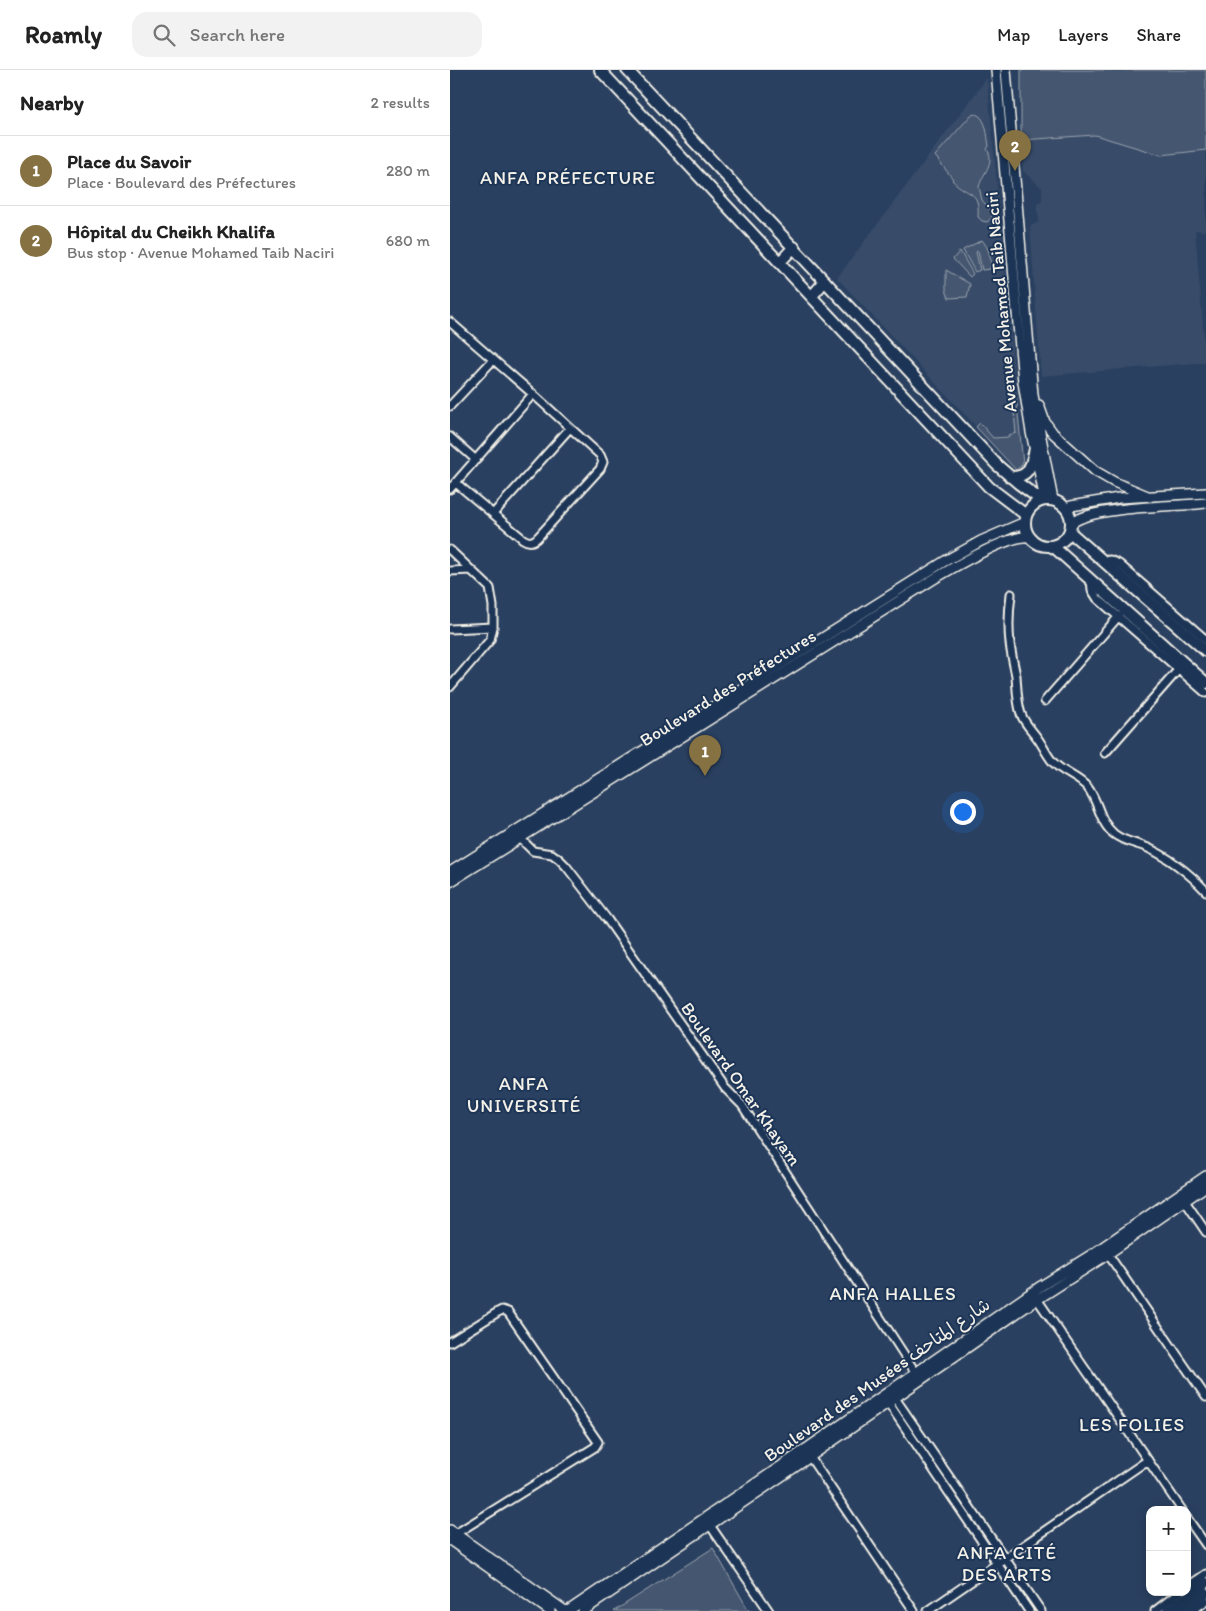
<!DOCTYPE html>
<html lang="en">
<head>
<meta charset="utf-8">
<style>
  :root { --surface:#fff; --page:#f2f2f2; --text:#222; --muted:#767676; --line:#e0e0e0; --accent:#857141 }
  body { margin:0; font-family:Itim,"Playpen Sans Arabic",sans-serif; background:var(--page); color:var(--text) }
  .controls { position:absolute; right:15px; bottom:15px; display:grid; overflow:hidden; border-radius:10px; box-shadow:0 2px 12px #0003 }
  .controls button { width:45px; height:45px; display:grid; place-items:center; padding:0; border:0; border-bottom:1px solid var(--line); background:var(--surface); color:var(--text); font:25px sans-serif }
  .you { position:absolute; left:512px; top:741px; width:18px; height:18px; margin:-12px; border:4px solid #fff; border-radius:50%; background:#1a73e8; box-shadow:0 0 0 8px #1a73e833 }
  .badge { display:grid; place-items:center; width:32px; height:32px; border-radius:50%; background:var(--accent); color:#fff; font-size:16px; font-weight:700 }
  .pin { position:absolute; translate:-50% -41px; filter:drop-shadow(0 1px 2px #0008) }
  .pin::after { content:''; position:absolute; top:26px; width:18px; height:15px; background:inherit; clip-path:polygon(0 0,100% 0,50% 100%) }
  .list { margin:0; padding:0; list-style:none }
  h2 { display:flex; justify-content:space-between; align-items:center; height:65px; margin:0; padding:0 20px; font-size:21px }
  h2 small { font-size:16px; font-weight:400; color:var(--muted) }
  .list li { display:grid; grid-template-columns:32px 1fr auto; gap:15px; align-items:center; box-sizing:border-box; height:70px; padding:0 20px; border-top:1px solid var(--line) }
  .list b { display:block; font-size:19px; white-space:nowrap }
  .list p { margin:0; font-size:16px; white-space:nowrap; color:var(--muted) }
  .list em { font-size:16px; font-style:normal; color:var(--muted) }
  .icon { flex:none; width:28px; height:28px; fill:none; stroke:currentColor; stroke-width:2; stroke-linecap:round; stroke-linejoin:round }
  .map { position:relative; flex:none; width:756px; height:1541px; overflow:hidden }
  header { display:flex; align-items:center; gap:30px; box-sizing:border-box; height:70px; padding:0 25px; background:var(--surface); border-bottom:1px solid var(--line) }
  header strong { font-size:24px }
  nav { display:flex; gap:28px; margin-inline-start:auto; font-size:18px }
  .search { width:350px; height:45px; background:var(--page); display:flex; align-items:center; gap:12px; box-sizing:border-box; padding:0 18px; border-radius:15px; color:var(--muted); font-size:19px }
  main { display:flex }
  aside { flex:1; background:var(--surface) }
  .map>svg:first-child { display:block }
  .built { fill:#374c69 }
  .green { fill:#445771; stroke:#9ca4ac }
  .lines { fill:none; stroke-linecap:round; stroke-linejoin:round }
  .minor-casing { stroke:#f4f1e8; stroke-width:11 }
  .tertiary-casing { stroke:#f4f1e8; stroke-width:12 }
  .secondary-casing { stroke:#f4f1e8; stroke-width:14 }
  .minor { stroke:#1d3557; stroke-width:7 }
  .tertiary { stroke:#1d3557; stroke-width:9 }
  .secondary { stroke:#1d3557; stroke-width:10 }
  .labels { text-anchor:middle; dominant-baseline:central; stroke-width:4; stroke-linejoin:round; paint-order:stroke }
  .street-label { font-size:18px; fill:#f4f1e8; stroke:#1d3557 }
  .neighbourhood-label { font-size:19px; letter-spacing:1px; fill:#f4f1e8; stroke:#1d3557 }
</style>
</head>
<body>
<header>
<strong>Roamly</strong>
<div class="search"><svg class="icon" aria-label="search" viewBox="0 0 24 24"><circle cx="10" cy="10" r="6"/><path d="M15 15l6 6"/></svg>Search here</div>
<nav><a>Map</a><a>Layers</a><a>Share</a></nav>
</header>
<main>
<aside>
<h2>Nearby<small>2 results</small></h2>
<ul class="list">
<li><span class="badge">1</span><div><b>Place du Savoir</b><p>Place · Boulevard des Préfectures</p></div><em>280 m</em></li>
<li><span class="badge">2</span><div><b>Hôpital du Cheikh Khalifa</b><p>Bus stop · Avenue Mohamed Taib Naciri</p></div><em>680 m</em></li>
</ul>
</aside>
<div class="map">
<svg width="756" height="1541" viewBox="0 0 756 1541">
  <rect width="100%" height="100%" fill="#2a4060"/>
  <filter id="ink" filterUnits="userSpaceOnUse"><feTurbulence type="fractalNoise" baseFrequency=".02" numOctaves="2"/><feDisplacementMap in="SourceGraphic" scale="10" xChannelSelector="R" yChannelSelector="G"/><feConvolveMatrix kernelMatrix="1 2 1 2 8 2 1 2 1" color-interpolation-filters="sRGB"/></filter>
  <g filter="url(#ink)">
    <path class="built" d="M537 8 573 394 566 399 387 208Z
      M645 65 711 85 756 80V161L745 160 756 293H745L591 306 580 156 589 152 588 142 586 140 588 133 592 130V118L573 101 571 70Z"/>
    <path class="green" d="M571 0H756V80L711 85 645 65 571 70Z
      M526 44C537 48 537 66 539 76L537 79C546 93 532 104 529 117L532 130 542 142V148L537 152 532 151 528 147C530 119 518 127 502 110L503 109 485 86 521 45Z
      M532 170C539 178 542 189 540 199L532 200 528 181 526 182 530 200 525 202 513 180Z
      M510 181 523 204 520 207 503 189Z
      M496 200 520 214 517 227 499 228 496 220Z
      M566 323 573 394 566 400 526 357 530 353 543 368 559 367 558 365 566 363 562 324Z
      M263 1478 299 1541H164Z"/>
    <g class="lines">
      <g class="minor-casing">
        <path id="minor" d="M0 252 83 324 150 385 153 392 150 399 89 466C84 472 79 473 73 469L6 413
          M0 336 43 290
          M0 367 26 390
          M0 419 83 324
          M43 444 120 358
          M0 480 40 518 43 536V557L40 570 0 617
          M653 491 660 490 669 494 756 570
          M0 501 21 500
          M641 510 642 520 647 528 756 623
          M561 524C559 540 558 556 560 573 561 584 564 595 566 606 567 619 567 632 571 644 575 655 584 662 590 672 594 678 597 685 602 691 612 703 628 706 638 718 649 732 649 752 664 764 674 772 687 773 698 778 720 788 740 804 756 821
          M0 559 43 557
          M595 631 669 546
          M655 683 729 599
          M70 768 83 781 102 784 109 789 116 796 157 849 275 1018 292 1035 466 1303
          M735 1131 756 1162
          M658 1184 756 1327
          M585 1226 732 1440
          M0 1272 48 1242 52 1240 58 1242 148 1372 145 1377 2 1466
          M443 1325 591 1541
          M435 1328 579 1541
          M360 1387 464 1541
          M737 1448 756 1475
          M257 1451 319 1541
          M737 1517 756 1504
          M478 1541 698 1390
          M705 1541 730 1522
          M742 1541 756 1531"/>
      </g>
      <g class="tertiary-casing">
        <path id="tertiary" d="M546 0 573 312 581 362 595 430
          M556 0 583 325 603 430
          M589 335 595 352 603 363 645 401 664 412 700 427
          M617 438 621 436 669 428 756 423
          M622 453C643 436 725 437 756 433
          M0 802 495 491 531 471 575 452
          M0 812 487 507C506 496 559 464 580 467
          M0 1460 115 1541
          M0 1470 100 1541
          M118 1541 346 1386 591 1216 644 1183 756 1106
          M133 1541 351 1393 577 1236 649 1190 756 1116"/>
      </g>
      <g class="secondary-casing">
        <path id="secondary" d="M150 0 539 417 576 445
          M177 0 547 395 568 413 591 430
          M330 192 344 177
          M362 226 375 211
          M560 407C580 408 581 395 585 379
          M575 453a23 23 0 1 1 46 0a23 23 0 1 1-46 0Z
          M620 462 756 581
          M600 476 606 479 756 613
          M718 1541 756 1513
          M731 1541 756 1523"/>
      </g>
      <use href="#minor" class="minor"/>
      <use href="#tertiary" class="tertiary"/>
      <use href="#secondary" class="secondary"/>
    </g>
  </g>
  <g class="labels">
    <g class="street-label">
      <text transform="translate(551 232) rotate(-95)">Avenue Mohamed Taib Naciri</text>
      <text transform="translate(278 618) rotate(-32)">Boulevard des Préfectures</text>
      <text transform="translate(291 1014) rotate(55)">Boulevard Omar Khayam</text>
      <text transform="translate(427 1310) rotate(-35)">Boulevard des Musées شارع المتاحف</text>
    </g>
    <g class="neighbourhood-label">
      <text x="118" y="107">ANFA PRÉFECTURE</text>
      <text x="74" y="1013">ANFA<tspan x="74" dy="22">UNIVERSITÉ</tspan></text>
      <text x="443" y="1223">ANFA HALLES</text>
      <text x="682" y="1354">LES FOLIES</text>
      <text x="557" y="1482">ANFA CITÉ<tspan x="557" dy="22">DES ARTS</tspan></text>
    </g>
  </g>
</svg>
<div class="controls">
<button>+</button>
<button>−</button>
</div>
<div class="you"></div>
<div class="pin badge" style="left:255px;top:706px">1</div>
<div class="pin badge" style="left:565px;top:101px">2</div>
</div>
</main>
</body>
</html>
